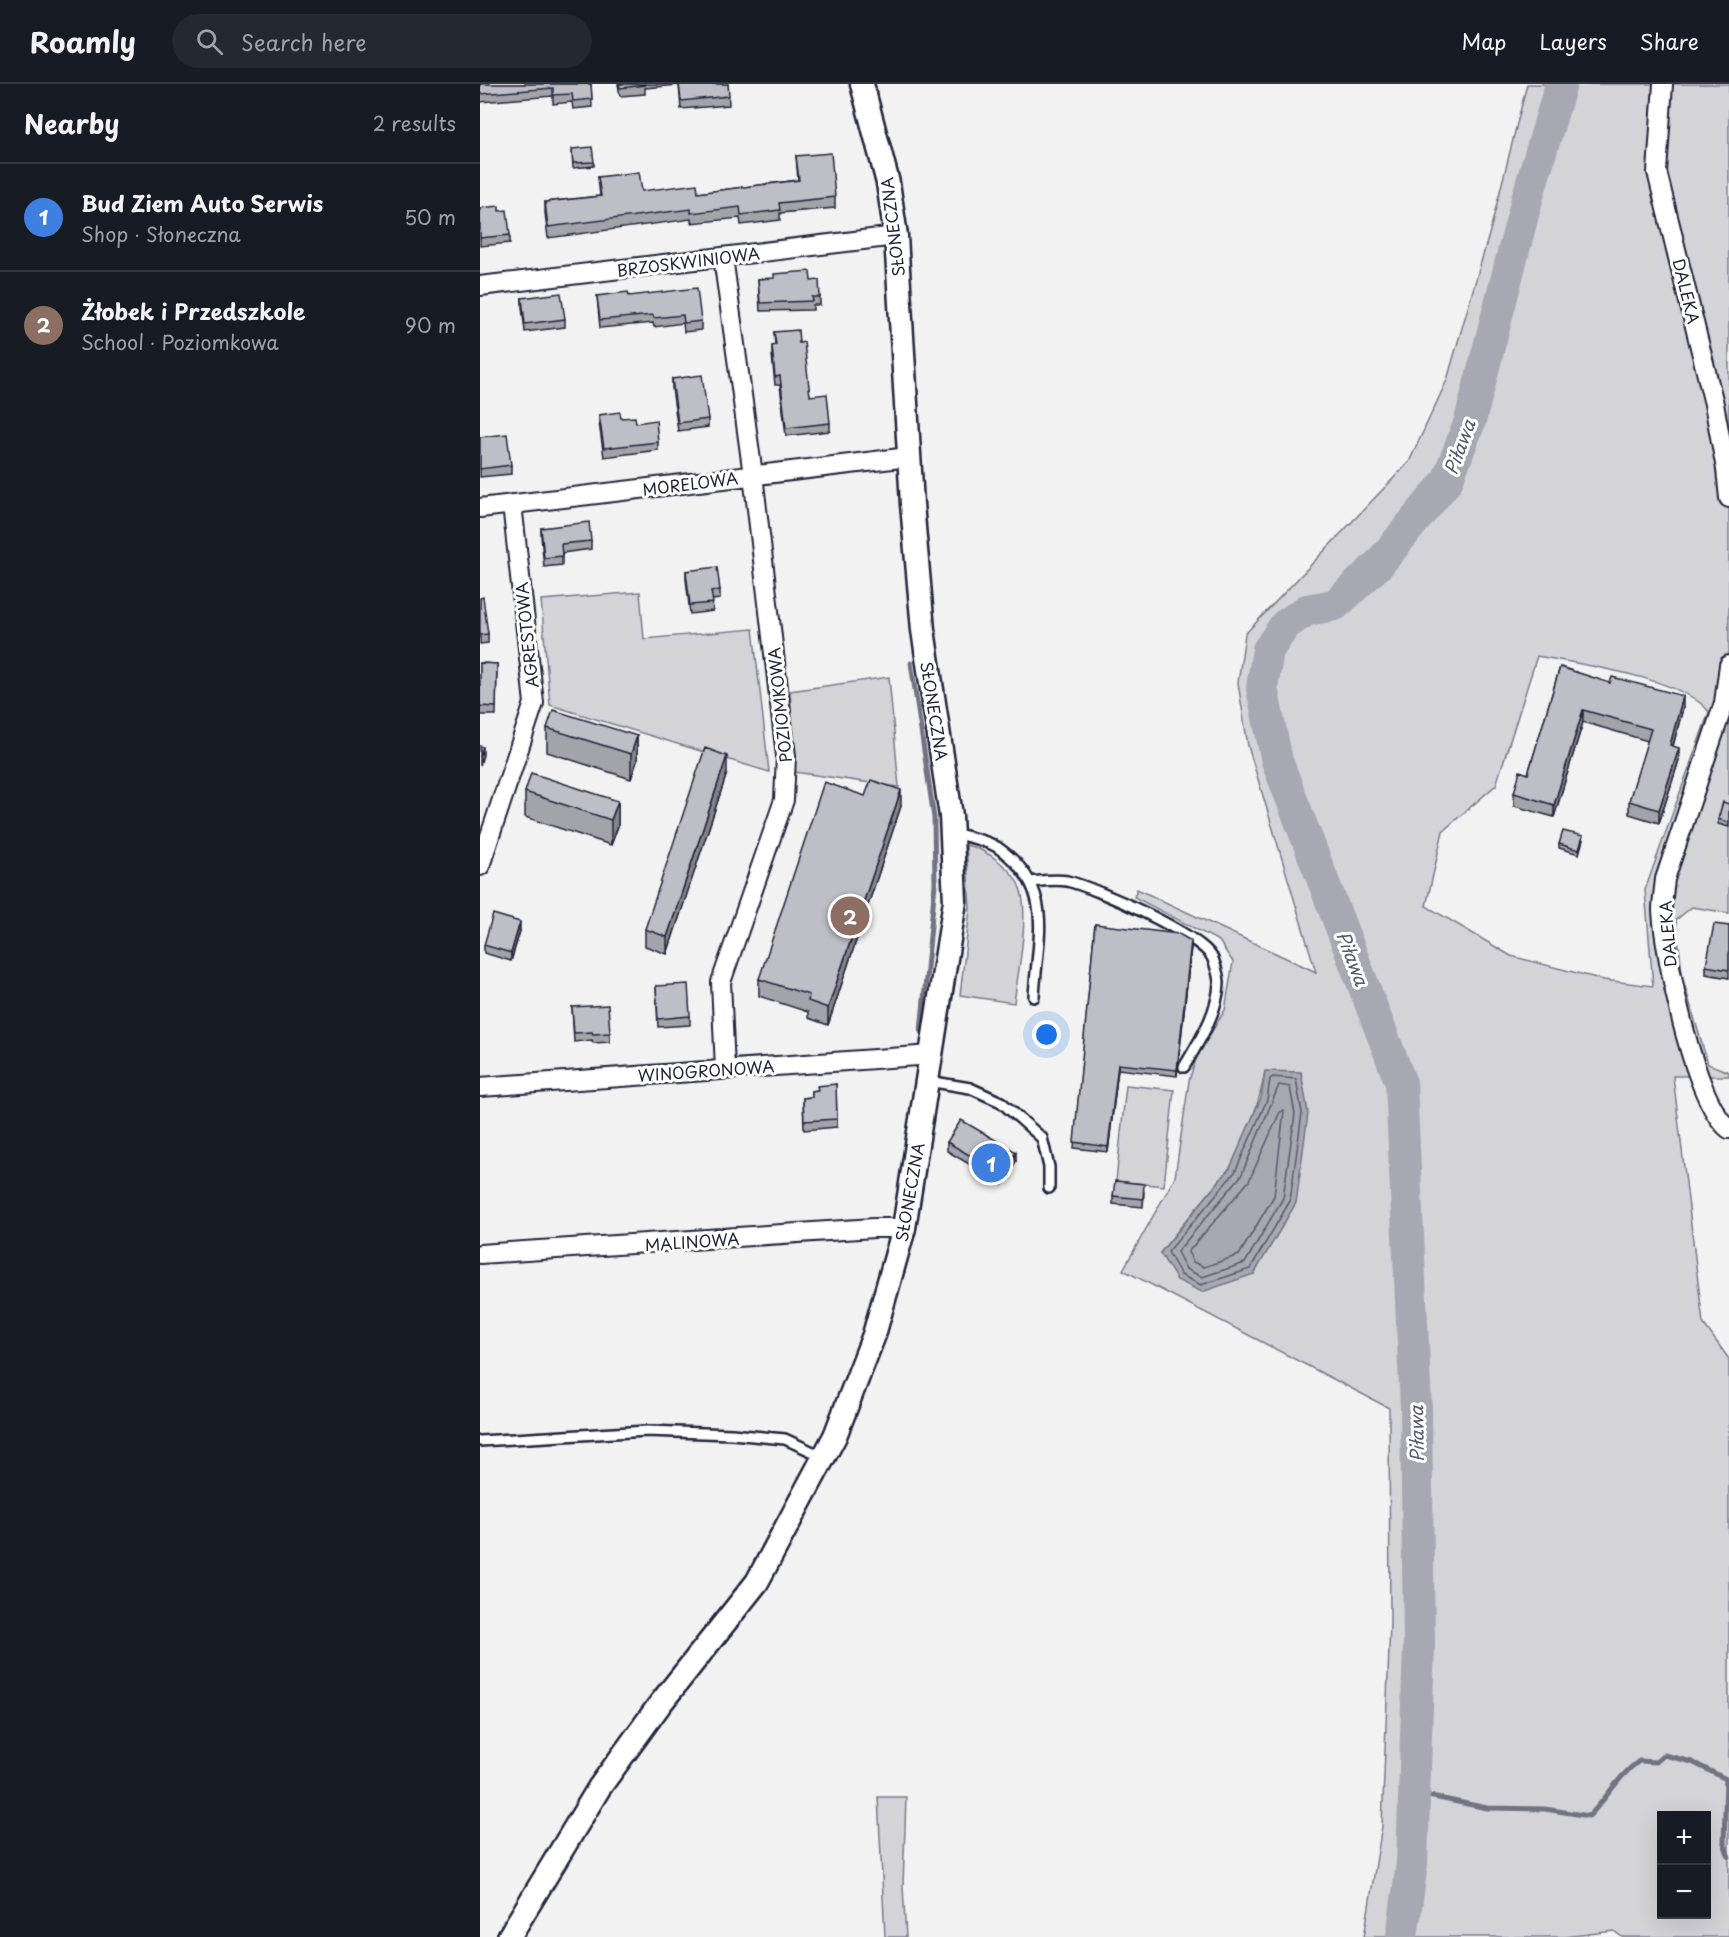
<!DOCTYPE html>
<html lang="en">
<head>
<meta charset="utf-8">
<style>
  :root { --surface:#171b24; --page:#242831; --text:#f1f3f6; --muted:#9ea1a6; --line:#363941; --accent:#b45309 }
  body { margin:0; font-family:"Playpen Sans",sans-serif; background:var(--page); color:var(--text) }
  .controls { position:absolute; right:18px; bottom:18px; display:grid; overflow:hidden; border-radius:0px; box-shadow:0 6px 24px #0002 }
  .controls button { width:54px; height:54px; display:grid; place-items:center; padding:0; border:0; border-bottom:2px solid var(--line); background:var(--surface); color:var(--text); font:30px sans-serif }
  .you { position:absolute; left:567px; top:951px; width:21px; height:21px; margin:-15px; border:4px solid #fff; border-radius:50%; background:#1a73e8; box-shadow:0 0 0 9px #1a73e833 }
  .badge { display:grid; place-items:center; width:39px; height:39px; border-radius:50%; background:var(--accent); color:#fff; font-size:20px; font-weight:700 }
  .pin { position:absolute; translate:-50% -50%; border:3px solid #fff; box-shadow:0 2px 6px #0006 }
  .list { margin:0; padding:0; list-style:none }
  h2 { display:flex; justify-content:space-between; align-items:center; height:78px; margin:0; padding:0 24px; font-size:26px }
  h2 small { font-size:20px; font-weight:400; color:var(--muted) }
  .list li { display:grid; grid-template-columns:39px 1fr auto; gap:18px; align-items:center; box-sizing:border-box; height:108px; padding:0 24px; border-top:2px solid var(--line) }
  .list b { display:block; font-size:22px; white-space:nowrap }
  .list p { margin:0; font-size:20px; white-space:nowrap; color:var(--muted) }
  .list em { font-size:20px; font-style:normal; color:var(--muted) }
  .icon { flex:none; width:33px; height:33px; fill:none; stroke:currentColor; stroke-width:2; stroke-linecap:round; stroke-linejoin:round }
  .map { position:relative; flex:none; width:1249px; height:1853px; overflow:hidden }
  header { display:flex; align-items:center; gap:36px; box-sizing:border-box; height:84px; padding:0 30px; background:var(--surface); border-bottom:2px solid var(--line) }
  header strong { font-size:28px }
  nav { display:flex; gap:33px; margin-inline-start:auto; font-size:21px }
  .search { width:420px; height:54px; background:var(--page); display:flex; align-items:center; gap:15px; box-sizing:border-box; padding:0 21px; border-radius:33px; color:var(--muted); font-size:22px }
  main { display:flex }
  aside { flex:1; background:var(--surface) }
  .map>svg:first-child { display:block }
  .green { fill:#d3d3d8; stroke:#7a7a8a; stroke-width:1.5; fill-rule:evenodd }
  .water { fill:#a8a8b2; stroke:#727282; stroke-width:1.5 }
  .lines { fill:none; stroke-linecap:round; stroke-linejoin:round }
  .shore { stroke:#58586b; stroke-width:1.5 }
  .stream { stroke:#727282; stroke-width:5 }
  .river { stroke:#a8a8b2; stroke-width:32 }
  .service-casing { stroke:#22223b; stroke-width:14 }
  .minor-casing { stroke:#22223b; stroke-width:22 }
  .tertiary-casing { stroke:#22223b; stroke-width:27 }
  .service { stroke:#fff; stroke-width:9 }
  .minor { stroke:#fff; stroke-width:18 }
  .tertiary { stroke:#fff; stroke-width:22 }
  .wall { fill:#a3a3aa; stroke:#22223b; stroke-width:1.5 }
  .shaded-wall { fill:#85858b; stroke:#22223b; stroke-width:1.5 }
  .building { fill:#bebec6; stroke:#22223b; stroke-width:1.5 }
  .labels { text-anchor:middle; dominant-baseline:central; stroke-width:6; stroke-linejoin:round; paint-order:stroke }
  .street-label { font-size:16px; fill:#22223b; stroke:#fff }
  .water-label { font-size:18px; font-style:italic; fill:#58586b; stroke:#fff }
</style>
</head>
<body>
<header>
<strong>Roamly</strong>
<div class="search"><svg class="icon" aria-label="search" viewBox="0 0 24 24"><circle cx="10" cy="10" r="6"/><path d="M15 15l6 6"/></svg>Search here</div>
<nav><a>Map</a><a>Layers</a><a>Share</a></nav>
</header>
<main>
<aside>
<h2>Nearby<small>2 results</small></h2>
<ul class="list">
<li><span class="badge" style="background:#3f7fe0">1</span><div><b>Bud Ziem Auto Serwis</b><p>Shop · Słoneczna</p></div><em>50 m</em></li>
<li><span class="badge" style="background:#8d6e63">2</span><div><b>Żłobek i Przedszkole</b><p>School · Poziomkowa</p></div><em>90 m</em></li>
</ul>
</aside>
<div class="map">
<svg width="1249" height="1853" viewBox="0 0 1249 1853">
  <rect width="100%" height="100%" fill="#f2f2f3"/>
  <filter id="ink" filterUnits="userSpaceOnUse"><feTurbulence type="fractalNoise" baseFrequency=".0167" numOctaves="2"/><feDisplacementMap in="SourceGraphic" scale="12" xChannelSelector="R" yChannelSelector="G"/><feConvolveMatrix kernelMatrix="1 2 1 2 8 2 1 2 1" color-interpolation-filters="sRGB"/></filter>
  <g filter="url(#ink)">
    <path class="green" d="M1047 0H1249V829L1212 823 1196 836 1203 896 1228 980 1249 988V992H1193L1223 1239 1249 1275V1853H1142L1134 1847 1084 1853H884L902 1742 910 1540 909 1324 643 1186 695 1093 709 997 717 972 745 926 753 878 739 857 654 813 657 805 836 888 768 662 758 599 765 550 929 378 967 296 1010 147ZM1057 572C1098 580 1205 594 1229 628L1165 806 1173 902 1124 896 1031 872 946 822 963 747 1016 701ZM785 987 774 1190 680 1169C702 1140 726 1114 748 1086 764 1066 781 1013 785 987ZM1182 1732H1226V1830H1182Z
      M160 508 164 555 273 545 289 688 70 621 61 516Z
      M409 593 419 703 315 688 310 607Z
      M486 761C506 765 535 785 541 807 549 835 538 889 534 919L480 911 490 825Z
      M646 1001 694 1006 684 1102 636 1097Z
      M398 1713H426L423 1803 426 1853H405Z"/>
    <path class="water" d="M785 987 821 988 828 1029 816 1119 774 1190 722 1208 697 1196 680 1169 750 1084 781 1014Z"/>
    <g class="lines">
      <path class="shore" d="M793 993 816 995 822 1029 810 1117 770 1185 721 1201 701 1191 688 1168 755 1088 787 1016 790 995Z
        M799 1001 810 1003 815 1030 803 1114 765 1179 722 1193 706 1185 697 1168 761 1092Z
        M804 1026 794 1112 759 1171 724 1183 713 1178 708 1168 769 1097 800 1028Z"/>
      <path class="stream" d="M431 579 454 734 455 800 441 947
        M934 1709 1007 1724 1065 1725 1109 1732C1127 1714 1138 1692 1159 1677L1176 1678 1184 1671 1212 1678 1246 1695 1244 1759 1249 1773"/>
      <path class="river" d="M922 1853 932 1779 939 1560 936 1325 921 999 797 677 782 604 788 566 805 541 827 526 855 521 899 480 967 397 990 337 1047 115 1081 0"/>
      <g class="service-casing">
        <path id="service" d="M474 749C487 753 506 756 517 763 577 804 557 853 554 913
          M550 798C561 797 576 795 587 797 614 803 719 850 732 873 735 879 739 893 739 899 738 929 718 959 704 983
          M448 997 490 1004 521 1018 562 1054 569 1083V1104
          M0 1357 167 1347 252 1350 305 1355 344 1373"/>
      </g>
      <g class="minor-casing">
        <path id="minor" d="M1183 0 1177 88 1234 320 1246 385 1249 414
          M243 173 273 391 306 672 304 716 241 898 245 985
          M0 202 416 152
          M0 424 429 373
          M1249 581 1244 619 1185 795C1184 806 1182 817 1182 827 1185 873 1214 1018 1249 1045
          M0 782 54 619 32 420
          M0 1003 452 971
          M0 1170 394 1144H424"/>
      </g>
      <g class="tertiary-casing">
        <path id="tertiary" d="M29 1853 119 1704 180 1620 277 1498 355 1352 394 1251 424 1144 475 817 471 732 443 546 432 420 416 152 408 99 382 0"/>
      </g>
      <use href="#service" class="service"/>
      <use href="#minor" class="minor"/>
      <use href="#tertiary" class="tertiary"/>
    </g>
    <path class="wall" d="M0 0H111L112 23 93 25 92 18 73 20V12L0 18Z
      M138 0H248L249 21 201 25 199 1 165 4V10L140 12Z
      M92 69 114 78V82L93 84Z
      M316 72 355 113V124L300 129V136L261 141 260 134 211 139V135L68 154 65 129V118L120 112 118 93 162 107 218 109 318 96Z
      M0 124 19 127 30 151V159L0 162Z
      M278 195 331 197 340 213V221H333V226L280 227Z
      M117 212H149L221 237V246L204 248 203 239 174 243 173 239 120 244Z
      M42 214 85 235V243L45 248 42 223Z
      M294 248 319 259 330 312 350 339V347L306 352 300 301H295L292 271V262L295 261Z
      M192 295 228 335V343L198 347 192 304Z
      M119 331 141 334 156 339 178 358V366L124 373 119 339Z
      M0 353 31 381V390L0 393Z
      M61 444 111 457V465L82 469V481L64 483 61 452Z
      M206 487 240 506V515L232 516 233 527 210 530 206 495Z
      M0 514 8 550V559L0 560Z
      M0 579 17 580 16 631H0Z
      M1080 583 1203 624 1193 662 1199 676 1179 739 1149 730V717L1168 657 1103 638 1074 733 1034 722V709L1048 690Z
      M67 644 157 652V677L151 695 67 668Z
      M247 689 187 870 165 862V845Z
      M45 708 138 717V742L131 761 45 733Z
      M385 712 421 722 348 941 328 934V928L279 912V895Z
      M1249 720V743L1238 740V735Z
      M1103 756 1099 770 1079 764V760Z
      M615 840 711 863 697 992 638 985 628 1068 594 1064Z
      M1249 842V894L1226 890V882Z
      M40 847 31 877 4 869V861Z
      M176 902 210 932V941L178 943Z
      M92 923 130 949V958L113 959 112 956 94 958Z
      M356 1000 357 1043 324 1046 323 1014 332 1013V1007L337 1006Z
      M467 1058 536 1077 523 1100 467 1067Z
      M664 1108 663 1123 633 1120V1112Z"/>
    <path class="shaded-wall" d="M1203 612V624L1190 673V661Z
      M1103 626V638L1074 733V721Z
      M157 652V677L151 695V670Z
      M3 663V671L0 682V673Z
      M1199 664V676L1179 739V726Z
      M247 672V689L187 870V853Z
      M421 706V722L348 941V924Z
      M138 717V742L131 761V736Z
      M40 838V847L31 877V869Z
      M711 857V863L697 992V986Z
      M638 980V985L628 1068V1063Z
      M536 1068V1077L523 1100V1091Z"/>
    <path class="building" d="M0 0H111L112 15 93 17 92 10 73 11V4L0 10Z
      M139 0H165V1L140 4Z
      M199 0H248L249 12 201 17Z
      M112 63 114 78 93 79 92 65Z
      M351 69 355 113 299 119 300 126 261 131 260 123 211 129V125L68 143 65 118 121 112 118 93 159 88 162 107 217 100 218 109 319 96 316 72Z
      M19 122V127L27 126 30 151 0 154V124Z
      M330 187 331 197 339 196 340 213H332L333 217 280 219 278 195 294 194V190Z
      M217 204 221 237 204 239 203 231 174 234 173 231 120 236 117 212 148 208 149 212Z
      M81 209 85 235 45 240 42 214Z
      M318 246 319 259 324 258 330 312 347 310 350 339 306 344 300 292 295 293 292 262 296 261 294 248Z
      M222 291 228 335 198 339 192 295Z
      M140 328 141 334 155 333 156 339 176 336 178 358 124 364 119 331Z
      M27 350 31 381 0 385V353Z
      M109 438 111 457 81 460 82 472 64 474 61 444Z
      M237 483 240 506 231 507 233 519 210 521 206 487Z
      M3 513 8 550 0 551V514Z
      M0 579 17 580 16 623 0 622Z
      M1080 583 1130 599 1132 593 1203 612 1190 661 1199 664 1179 726 1149 717 1171 645 1103 626 1074 721 1034 709 1040 687 1048 690Z
      M73 626 157 652 151 670 67 644Z
      M0 662 3 663 0 673Z
      M225 664 247 672 187 853 165 845Z
      M51 689 138 717 131 736 45 708Z
      M391 696 421 706 348 924 328 917 329 911 279 895 344 698 385 712Z
      M1243 718 1249 720V739L1238 735Z
      M1083 747 1103 752 1099 766 1079 760Z
      M13 830 40 838 31 869 4 861Z
      M615 840 699 850 711 857 697 986 638 980 628 1063 594 1058Z
      M1234 840 1249 842V886L1226 882Z
      M208 900 210 932 178 935 176 902Z
      M128 921 130 949 113 950 112 948 94 949 92 923Z
      M356 1000 357 1035 324 1037 323 1014 332 1013V1007L338 1006 337 1002Z
      M481 1036 536 1068 523 1091 467 1058Z
      M635 1097 664 1100 663 1115 633 1112Z"/>
  </g>
  <g class="labels">
    <g class="street-label">
      <text transform="translate(412 143) rotate(-97)">SŁONECZNA</text>
      <text transform="translate(208 177) rotate(-7)">BRZOSKWINIOWA</text>
      <text transform="translate(1207 207) rotate(76)">DALEKA</text>
      <text transform="translate(210 399) rotate(-7)">MORELOWA</text>
      <text transform="translate(46 551) rotate(-96)">AGRESTOWA</text>
      <text transform="translate(299 621) rotate(-96)">POZIOMKOWA</text>
      <text transform="translate(455 627) rotate(81)">SŁONECZNA</text>
      <text transform="translate(1187 850) rotate(-95)">DALEKA</text>
      <text transform="translate(226 986) rotate(-4)">WINOGRONOWA</text>
      <text transform="translate(429 1108) rotate(-80)">SŁONECZNA</text>
      <text transform="translate(212 1157) rotate(-4)">MALINOWA</text>
    </g>
    <g class="water-label">
      <text transform="translate(979 363) rotate(-70)">Piława</text>
      <text transform="translate(873 874) rotate(69)">Piława</text>
      <text transform="translate(936 1350) rotate(-91)">Piława</text>
    </g>
  </g>
</svg>
<div class="controls">
<button>+</button>
<button>−</button>
</div>
<div class="you"></div>
<div class="pin badge" style="left:511px;top:1079px;background:#3f7fe0">1</div>
<div class="pin badge" style="left:370px;top:832px;background:#8d6e63">2</div>
</div>
</main>
</body>
</html>
